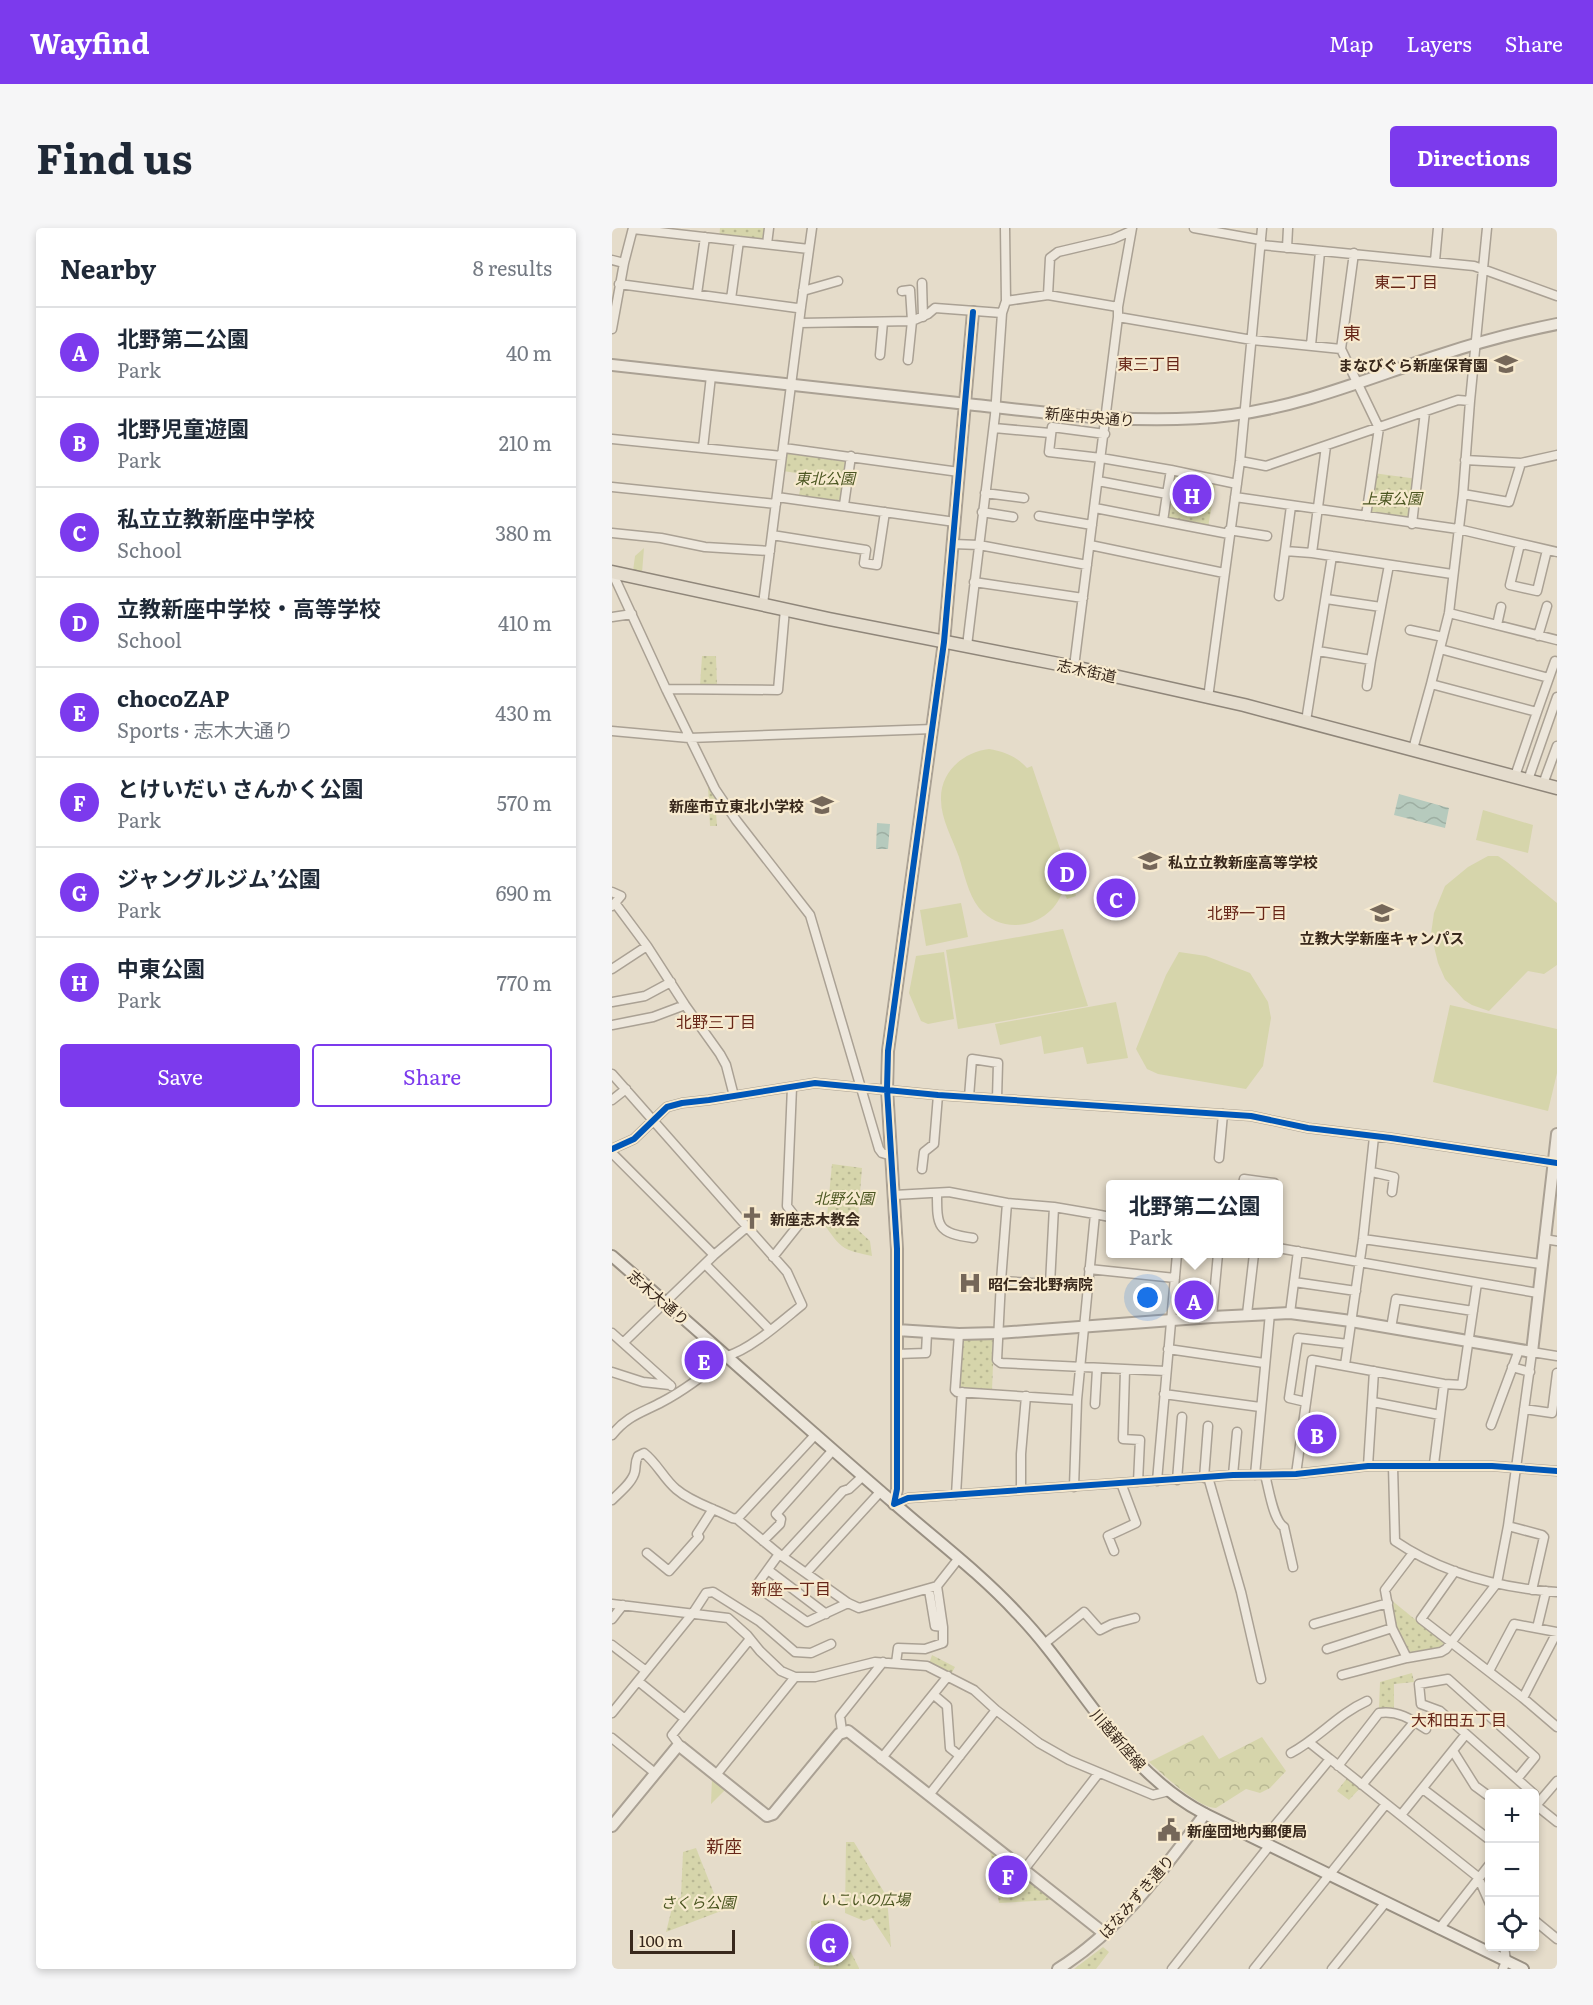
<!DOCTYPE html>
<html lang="en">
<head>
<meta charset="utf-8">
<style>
  :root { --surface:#fff; --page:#f6f6f7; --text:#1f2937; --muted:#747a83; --line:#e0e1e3; --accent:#7c3aed }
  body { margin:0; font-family:Literata,"Noto Sans JP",serif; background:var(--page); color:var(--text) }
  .controls { position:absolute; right:18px; bottom:18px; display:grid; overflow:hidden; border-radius:6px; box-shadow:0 3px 9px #0003 }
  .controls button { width:54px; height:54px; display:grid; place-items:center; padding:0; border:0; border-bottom:2px solid var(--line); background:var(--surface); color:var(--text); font:30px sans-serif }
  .scale { position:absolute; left:18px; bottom:15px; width:105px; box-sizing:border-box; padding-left:6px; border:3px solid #38281c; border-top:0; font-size:16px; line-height:21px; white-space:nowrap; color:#38281c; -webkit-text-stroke:4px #f7eacf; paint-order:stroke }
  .you { position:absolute; left:536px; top:1070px; width:21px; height:21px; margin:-15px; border:4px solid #fff; border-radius:50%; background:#1a73e8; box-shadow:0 0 0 9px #1a73e833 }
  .badge { display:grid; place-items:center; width:39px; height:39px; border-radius:50%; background:var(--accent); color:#fff; font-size:20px; font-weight:700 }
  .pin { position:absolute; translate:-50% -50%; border:3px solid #fff; box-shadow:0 2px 6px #0006 }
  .popup { position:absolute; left:494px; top:952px; width:177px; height:78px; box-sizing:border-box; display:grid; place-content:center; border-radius:6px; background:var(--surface); filter:drop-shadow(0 2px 4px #0005); font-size:20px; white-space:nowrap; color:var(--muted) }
  .popup b { font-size:22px; color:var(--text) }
  .popup::after { content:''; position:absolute; left:50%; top:100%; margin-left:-12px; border:12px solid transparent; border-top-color:var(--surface) }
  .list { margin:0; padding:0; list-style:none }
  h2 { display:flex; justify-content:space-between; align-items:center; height:78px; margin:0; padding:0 24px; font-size:26px }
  h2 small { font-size:20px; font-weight:400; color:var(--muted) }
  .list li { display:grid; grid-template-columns:39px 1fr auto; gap:18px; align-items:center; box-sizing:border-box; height:90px; padding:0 24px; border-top:2px solid var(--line) }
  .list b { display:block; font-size:22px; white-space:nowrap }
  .list p { margin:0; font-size:20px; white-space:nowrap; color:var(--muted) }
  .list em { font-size:20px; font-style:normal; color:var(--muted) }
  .actions { display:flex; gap:12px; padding:18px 24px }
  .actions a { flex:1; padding:14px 0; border:2px solid var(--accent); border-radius:6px; text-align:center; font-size:21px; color:var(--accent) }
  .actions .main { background:var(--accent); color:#fff }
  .icon { flex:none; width:33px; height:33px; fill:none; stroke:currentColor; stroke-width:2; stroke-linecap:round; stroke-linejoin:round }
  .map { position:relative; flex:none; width:945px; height:1741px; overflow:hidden; border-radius:6px }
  header { display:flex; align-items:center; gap:36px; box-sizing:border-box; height:84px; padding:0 30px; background:var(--accent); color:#fff }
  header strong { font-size:28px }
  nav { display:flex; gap:33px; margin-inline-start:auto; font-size:21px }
  .intro { display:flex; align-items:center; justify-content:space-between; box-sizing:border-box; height:144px; padding:0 36px }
  h1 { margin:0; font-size:42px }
  .button { padding:15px 27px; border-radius:6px; background:var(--accent); color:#fff; font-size:21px; font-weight:700 }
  main { display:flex; gap:36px; padding:0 36px }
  aside { flex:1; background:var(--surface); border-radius:6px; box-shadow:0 3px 9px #0003 }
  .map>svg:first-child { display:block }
  .grass { fill:url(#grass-dots) }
  .forest { fill:url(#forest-crowns) }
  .garden { fill:#d6d5ab }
  .water { fill:url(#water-waves) }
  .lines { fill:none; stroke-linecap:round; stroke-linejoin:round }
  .minor-casing { stroke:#aaa194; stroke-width:11 }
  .tertiary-casing { stroke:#aaa194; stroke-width:14 }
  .secondary-casing { stroke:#999083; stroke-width:14 }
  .primary-casing { stroke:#8f867a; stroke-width:15 }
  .minor { stroke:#ede7dc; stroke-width:8 }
  .tertiary { stroke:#ede7dc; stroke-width:10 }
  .secondary { stroke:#ede7dc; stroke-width:10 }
  .primary { stroke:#e4dccd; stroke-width:12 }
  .cycleway-casing { stroke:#f7eacf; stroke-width:10 }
  .cycleway { stroke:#0057b8; stroke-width:6 }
  .labels { text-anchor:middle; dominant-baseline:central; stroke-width:4.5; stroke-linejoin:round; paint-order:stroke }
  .poi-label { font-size:15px; font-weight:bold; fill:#38281c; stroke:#f7eacf; text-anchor:start }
  .street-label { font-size:15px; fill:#38281c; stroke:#f7eacf }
  .park-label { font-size:15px; font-style:italic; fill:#4b5621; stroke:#f7eacf }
  .neighbourhood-label { font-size:16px; fill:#672618; stroke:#f7eacf }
  .quarter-label { font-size:18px; fill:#672618; stroke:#f7eacf }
</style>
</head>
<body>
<header>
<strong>Wayfind</strong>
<nav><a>Map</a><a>Layers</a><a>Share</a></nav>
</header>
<div class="intro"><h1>Find us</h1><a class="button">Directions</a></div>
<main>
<aside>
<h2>Nearby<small>8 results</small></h2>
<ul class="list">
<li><span class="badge">A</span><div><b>北野第二公園</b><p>Park</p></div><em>40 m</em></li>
<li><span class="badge">B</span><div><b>北野児童遊園</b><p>Park</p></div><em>210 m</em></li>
<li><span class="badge">C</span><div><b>私立立教新座中学校</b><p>School</p></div><em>380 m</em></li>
<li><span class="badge">D</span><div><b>立教新座中学校・高等学校</b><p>School</p></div><em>410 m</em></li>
<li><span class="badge">E</span><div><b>chocoZAP</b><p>Sports · 志木大通り</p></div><em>430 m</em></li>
<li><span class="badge">F</span><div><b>とけいだい さんかく公園</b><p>Park</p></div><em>570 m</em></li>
<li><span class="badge">G</span><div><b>ジャングルジム’公園</b><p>Park</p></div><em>690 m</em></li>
<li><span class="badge">H</span><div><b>中東公園</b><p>Park</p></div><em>770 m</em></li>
</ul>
<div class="actions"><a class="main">Save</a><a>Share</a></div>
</aside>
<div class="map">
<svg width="945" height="1741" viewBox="0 0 945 1741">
  <defs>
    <pattern id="grass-dots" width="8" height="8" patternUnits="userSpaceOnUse" patternTransform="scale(1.5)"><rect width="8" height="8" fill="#d6d5ab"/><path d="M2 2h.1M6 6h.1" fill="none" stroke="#b8b793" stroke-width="1.8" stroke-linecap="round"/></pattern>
    <pattern id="forest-crowns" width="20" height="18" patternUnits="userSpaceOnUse" patternTransform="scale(1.5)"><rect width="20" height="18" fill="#d6d5ab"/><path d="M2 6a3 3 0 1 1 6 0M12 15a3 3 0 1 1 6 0" fill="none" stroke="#b8b793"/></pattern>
    <pattern id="water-waves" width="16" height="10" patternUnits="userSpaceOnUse" patternTransform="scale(1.5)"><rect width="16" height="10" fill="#b6cabd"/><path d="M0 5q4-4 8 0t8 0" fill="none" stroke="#9daea2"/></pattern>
  </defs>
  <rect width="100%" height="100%" fill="#e5dcca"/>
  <path class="grass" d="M108 0H157L155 16 107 11Z
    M177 223 236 231 230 272 228 274 187 267 191 246 171 243 173 225Z
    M761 245 806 251 800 296 754 288Z
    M561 247 604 255 596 299 555 291Z
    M90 428H104L105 459 88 458Z
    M96 558 103 570 105 598H98Z
    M220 936 250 940 245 1001 258 1013 260 1028C233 1022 230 1022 214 999Z
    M566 1053 601 1057 598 1086 562 1089Z
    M382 1110 380 1163 346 1161 349 1111Z
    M694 1199 716 1201 715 1213 693 1211Z
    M778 1371 833 1416 828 1421 797 1426 782 1396Z
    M320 1427 343 1439 339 1446 317 1436Z
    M800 1445 802 1454 782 1456V1480H767L768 1454Z
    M736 1549 749 1559 737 1572 725 1563Z
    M234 1614H242L275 1669 279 1719 260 1690 252 1693 233 1685Z
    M84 1620 109 1683 54 1704 62 1672 69 1669 71 1624Z
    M378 1623 440 1672 387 1675Z
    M222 1691 247 1740V1741H207V1738H202L199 1693Z
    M491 1719 497 1724 484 1741H462Z"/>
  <path class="forest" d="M32 320 30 345 21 343 23 328Z
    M591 1507 607 1531 650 1509 674 1543 658 1560 648 1565 634 1561 604 1580C586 1580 552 1547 537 1534Z"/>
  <path class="garden" d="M377 521C393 524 404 528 415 540L420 538 464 668 455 671 451 662C440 698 392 710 367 680 356 666 352 645 347 629 341 612 329 591 329 572 328 544 351 524 377 521Z
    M871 582 921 597 916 625 864 612Z
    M876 628H886L895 634 945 675V737L932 746 916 743 877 783 860 777 852 772 833 751 826 735 819 706 822 685 833 658 856 639Z
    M349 675 356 709 314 718 308 682Z
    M451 701 476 778 346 801 334 722Z
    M332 724 342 791 316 796 309 793 297 765 304 728Z
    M567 724 594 728 638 745 656 774 659 790 651 838 634 861 546 846 535 841 524 821 554 747Z
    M504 774 516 830 475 836 471 819 432 826 429 808 388 817 383 796Z
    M838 777 945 801V845L936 883 821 854Z
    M100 1550 113 1562 99 1576Z"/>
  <path class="water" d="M787 566 837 580 833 600 782 587Z
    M265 595 278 596 276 621H264Z"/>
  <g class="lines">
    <g class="minor-casing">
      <path id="minor" d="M393 0 394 73
        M582 0 649 12
        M21 1 197 21
        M155 16 157 0
        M649 17 862 38 945 68
        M675 20 676 0
        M0 32 12 35
        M823 33 826 0
        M310 55 311 89
        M7 56 185 80 189 79
        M191 63 226 53
        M290 63 298 62 300 93 296 132
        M85 66 93 9
        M436 67 438 30 446 24 501 11 519 3
        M119 71 127 13
        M506 79 520 0
        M506 89 640 112 729 121 767 200 754 288
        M188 95 300 93 316 86 323 80 390 85
        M0 101 12 35 21 0
        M699 117 708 24
        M729 121 742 25
        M268 127 271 94
        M382 200 438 205
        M493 206 440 199 437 224 489 230 559 242
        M0 211 170 228
        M714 218 700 325 840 346
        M91 220 99 148
        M172 220 347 244
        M853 232 909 235
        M628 233 654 238 846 172 858 173 875 0
        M486 253 555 266 551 293
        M0 259 164 276
        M373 265 412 270
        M555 266 559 242 625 256
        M851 266 897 274 909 235 945 227
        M165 269 343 294
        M623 269 846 301 945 324
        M232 277 239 228
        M483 280 617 306
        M370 284 401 289
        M427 288 480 297
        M800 296 813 184
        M617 302 655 308
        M0 305 49 310 93 319 158 323
        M160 307 254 322 252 335 265 337 273 284
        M341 316 367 317 475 337
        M908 316 898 357 925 363 935 322
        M478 317 612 345
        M673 323 700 325
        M0 344 54 461 103 561 124 592 198 687 267 921 270 925 280 928
        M362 354 471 370
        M667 368 679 278
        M714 371 769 379
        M151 376 189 79 200 0
        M837 385 945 412
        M0 389 20 386
        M885 397 889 379
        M798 402 831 409
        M926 408 935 378
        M355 418 383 187 390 85 394 73 436 67 506 79V89L462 439
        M828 421 937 450
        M706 423 759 432 777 337
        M819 456 925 484 943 433
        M755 458 759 432
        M54 461 166 462 173 381
        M596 470 628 233 650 0
        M694 493 720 328
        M0 503 77 510 321 501
        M801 521 819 456 837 385 851 266 858 173
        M903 548 925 484
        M916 552 945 469
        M931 556 945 518
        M0 664 9 668 3 675
        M0 678 3 675 35 718 73 777 108 826 114 837 122 868
        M0 741 35 718
        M0 774 33 768 59 754
        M0 797 41 789 73 777
        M0 846 175 1044 190 1077C170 1093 138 1122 115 1128 95 1145 73 1162 50 1174 29 1185 15 1188 0 1207
        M357 869 360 831 386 835 385 871
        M0 872 14 861
        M0 921 22 911 55 879 70 875 97 872 203 855 326 867 639 888 696 900 779 910 945 935
        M0 925 102 1027
        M607 930 611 886
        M310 941 312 924 322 916 326 867
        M760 944 782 949 780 964
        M631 956 632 951 662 955V956
        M325 965C325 999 325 1005 361 1010
        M282 967 337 964 395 975
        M483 986 442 979 438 1056 389 1053 385 1132 389 1135 554 1143
        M751 1011 929 1036
        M932 1011 945 1013
        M666 1020 926 1065
        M161 1029 188 995 175 978 180 859
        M93 1036 158 1102
        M477 1041 563 1050
        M389 1053 395 975 442 979
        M682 1054 744 1063
        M678 1085 686 1023
        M635 1086 642 1026
        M600 1089 606 1026
        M779 1100 784 1071 861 1083
        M0 1105 59 1158
        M347 1106 343 1162 345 1164 465 1172
        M11 1115 102 1027 135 999
        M556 1121 652 1135
        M284 1126 314 1125 315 1105
        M733 1137 751 1011 762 909
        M900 1139 918 1144
        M513 1142 511 1211 528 1212 526 1254
        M0 1144 31 1154 58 1157
        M552 1166 648 1179
        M694 1174 677 1170 686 1110 736 1116
        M761 1174 828 1187
        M483 1176 485 1141
        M912 1181 940 1185 945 1145
        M879 1197 907 1122
        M204 1206 125 1291 167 1326 236 1375 247 1380 325 1358 347 1330
        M822 1236 832 1156
        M756 1238 762 1143
        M781 1238 783 1313C830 1345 889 1360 945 1364
        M684 1246 700 1132 832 1156 850 1157 865 1055
        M621 1247 625 1204
        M643 1247 658 1085
        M653 1247C657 1261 661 1292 672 1299L681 1339
        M596 1249 629 1364 649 1451
        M592 1250 596 1198
        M565 1252 570 1189
        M545 1253 565 1026
        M462 1259 465 1172 483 986 498 989
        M409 1262V1226L414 1168
        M344 1267 350 1164
        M0 1272C8 1264 21 1254 23 1243 24 1237 23 1234 26 1228L32 1225C45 1235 52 1251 64 1261 80 1275 102 1280 120 1290L125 1291
        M282 1276 296 1270 621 1247 684 1246 756 1238H880L945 1243
        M896 1298 930 1307 932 1309 920 1362
        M151 1313 168 1296 169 1291 164 1286 221 1222
        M502 1323 496 1308 524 1295 509 1255
        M35 1325 57 1343 87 1309 85 1306 101 1281
        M801 1325 773 1362 780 1400 795 1430 829 1424 834 1421 885 1355 896 1298 920 1124 945 1128
        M167 1326 144 1358 195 1394 236 1375
        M171 1328 231 1263 237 1261 251 1248
        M156 1342 214 1386
        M843 1343 809 1391 911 1470 945 1499
        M194 1345 269 1263
        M317 1362 323 1398 331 1399 325 1358
        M0 1376 116 1390 135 1407 148 1423 169 1443 183 1449H203L263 1434 315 1438 362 1462 384 1482 427 1515 457 1532 541 1567 557 1563
        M0 1391 11 1377
        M702 1396 776 1375
        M925 1400 934 1363
        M432 1416 472 1384 488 1402 500 1396 523 1390
        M0 1417 34 1443
        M715 1421 780 1400
        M284 1435 286 1420 313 1421 331 1415V1399
        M877 1443 902 1396 945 1404 911 1470
        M730 1447 795 1430
        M26 1453 73 1491
        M322 1467 335 1478 338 1520 348 1528
        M0 1485 81 1385 94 1365 101 1364 147 1393 183 1424 199 1425 219 1416
        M230 1503 228 1488 271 1434
        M0 1510 43 1545
        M698 1515 718 1531
        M69 1519 60 1507 138 1411
        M841 1523 863 1558 878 1569
        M679 1525C707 1510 726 1486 755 1473
        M269 1531 336 1448
        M726 1538 767 1485C785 1482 799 1491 814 1501
        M104 1547 183 1449
        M905 1551 923 1529 836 1451 807 1456 809 1476 828 1483 922 1566
        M750 1557 803 1493
        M811 1561 878 1612
        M317 1567 384 1482
        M925 1578 945 1594
        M922 1580 945 1553
        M789 1587 854 1506
        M650 1613 718 1531 866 1649 878 1676
        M411 1643 486 1546
        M922 1692 945 1711
        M827 1701 878 1636
        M560 1741 658 1617
        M642 1741 774 1576
        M720 1741 774 1674
        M891 1741 894 1733 892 1718"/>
    </g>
    <g class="tertiary-casing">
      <path id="tertiary" d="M0 137C118 150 237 163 355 176 443 186 532 198 620 187 692 178 759 149 828 127 867 114 905 104 945 96
        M285 1102 347 1106 386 1105 600 1089 678 1085 739 1093 920 1124 945 906
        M282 1276 285 1261V1021L275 861 276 823 332 414 361 84
        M0 1598 65 1519H69L155 1588 161 1586 227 1506 236 1503 493 1706
        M446 1741C507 1703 550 1643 593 1586"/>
    </g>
    <g class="secondary-casing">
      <path id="secondary" d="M0 1028C95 1110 188 1194 283 1276 324 1312 368 1345 405 1385 469 1451 508 1542 593 1586L911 1741"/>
    </g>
    <g class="primary-casing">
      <path id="primary" d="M0 344 217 391 462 439 632 477 945 560"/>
    </g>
    <use href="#minor" class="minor"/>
    <use href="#tertiary" class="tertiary"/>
    <use href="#secondary" class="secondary"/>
    <use href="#primary" class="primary"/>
    <g class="cycleway-casing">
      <path id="cycleway" d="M361 84 332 414 276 823 275 861 285 1021V1261L282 1276 296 1270 621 1247 684 1246 756 1238H880L945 1243
        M0 921 22 911 55 879 70 875 97 872 203 855 326 867 639 888 696 900 779 910 945 935"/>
    </g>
    <use href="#cycleway" class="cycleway"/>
  </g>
  <defs>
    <g id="school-bare" transform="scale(1.8)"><path d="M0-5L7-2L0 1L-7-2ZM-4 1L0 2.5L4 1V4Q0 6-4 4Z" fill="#756759" stroke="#f7eacf" stroke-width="2.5" paint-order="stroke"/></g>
    <g id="university-bare" transform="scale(1.8)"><path d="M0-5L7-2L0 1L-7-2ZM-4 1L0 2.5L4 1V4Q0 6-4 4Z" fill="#756759" stroke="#f7eacf" stroke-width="2.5" paint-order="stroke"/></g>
    <g id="church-bare" transform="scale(1.8)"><path d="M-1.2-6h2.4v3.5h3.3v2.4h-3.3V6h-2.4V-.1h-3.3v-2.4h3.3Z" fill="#756759" stroke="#f7eacf" stroke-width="2.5" paint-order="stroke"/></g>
    <g id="hospital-bare" transform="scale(1.8)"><path d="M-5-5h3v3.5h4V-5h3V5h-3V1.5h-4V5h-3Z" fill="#756759" stroke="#f7eacf" stroke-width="2.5" paint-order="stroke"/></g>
    <g id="civic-bare" transform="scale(1.8)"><path d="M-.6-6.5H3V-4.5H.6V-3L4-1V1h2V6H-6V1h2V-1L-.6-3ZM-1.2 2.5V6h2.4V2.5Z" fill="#756759" stroke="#f7eacf" stroke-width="2.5" paint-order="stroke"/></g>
  </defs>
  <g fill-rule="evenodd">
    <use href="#school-bare" x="894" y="136"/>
    <use href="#school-bare" x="210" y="577"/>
    <use href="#school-bare" x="538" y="633"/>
    <use href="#university-bare" x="770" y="685"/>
    <use href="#church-bare" x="140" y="990"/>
    <use href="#hospital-bare" x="358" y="1055"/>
    <use href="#civic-bare" x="557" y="1602"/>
  </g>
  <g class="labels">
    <g class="poi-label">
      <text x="876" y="136" text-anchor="end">まなびぐら新座保育園</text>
      <text x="192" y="577" text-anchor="end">新座市立東北小学校</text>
      <text x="556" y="633">私立立教新座高等学校</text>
      <text x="770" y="709" text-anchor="middle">立教大学新座キャンパス</text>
      <text x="158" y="990">新座志木教会</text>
      <text x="376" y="1055">昭仁会北野病院</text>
      <text x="575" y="1602">新座団地内郵便局</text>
    </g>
    <g class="street-label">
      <text transform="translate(478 188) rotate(5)">新座中央通り</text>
      <text transform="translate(475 442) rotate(12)">志木街道</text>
      <text transform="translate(47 1069) rotate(41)">志木大通り</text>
      <text transform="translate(507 1511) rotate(49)">川越新座線</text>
      <text transform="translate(524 1668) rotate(-49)">はなみずき通り</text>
    </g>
    <g class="park-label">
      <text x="213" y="249">東北公園</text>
      <text x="780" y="269">上東公園</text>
      <text x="232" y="969">北野公園</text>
      <text x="253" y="1670">いこいの広場</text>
      <text x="86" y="1673">さくら公園</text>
    </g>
    <g class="neighbourhood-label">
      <text x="794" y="53">東二丁目</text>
      <text x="537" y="135">東三丁目</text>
      <text x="635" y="684">北野一丁目</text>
      <text x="104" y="793">北野三丁目</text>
      <text x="179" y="1360">新座一丁目</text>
      <text x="847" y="1491">大和田五丁目</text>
    </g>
    <g class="quarter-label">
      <text x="740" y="104">東</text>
      <text x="112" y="1617">新座</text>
    </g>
  </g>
</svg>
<div class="controls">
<button>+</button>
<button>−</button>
<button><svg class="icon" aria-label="locate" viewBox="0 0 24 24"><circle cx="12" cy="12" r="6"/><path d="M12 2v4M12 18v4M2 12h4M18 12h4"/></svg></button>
</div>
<div class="scale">100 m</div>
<div class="you"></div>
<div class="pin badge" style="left:582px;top:1072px">A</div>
<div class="popup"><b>北野第二公園</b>Park</div>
<div class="pin badge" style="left:705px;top:1206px">B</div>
<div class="pin badge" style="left:504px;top:670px">C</div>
<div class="pin badge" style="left:455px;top:644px">D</div>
<div class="pin badge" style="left:92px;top:1132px">E</div>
<div class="pin badge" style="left:396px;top:1647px">F</div>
<div class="pin badge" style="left:217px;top:1715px">G</div>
<div class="pin badge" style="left:580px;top:266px">H</div>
</div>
</main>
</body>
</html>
